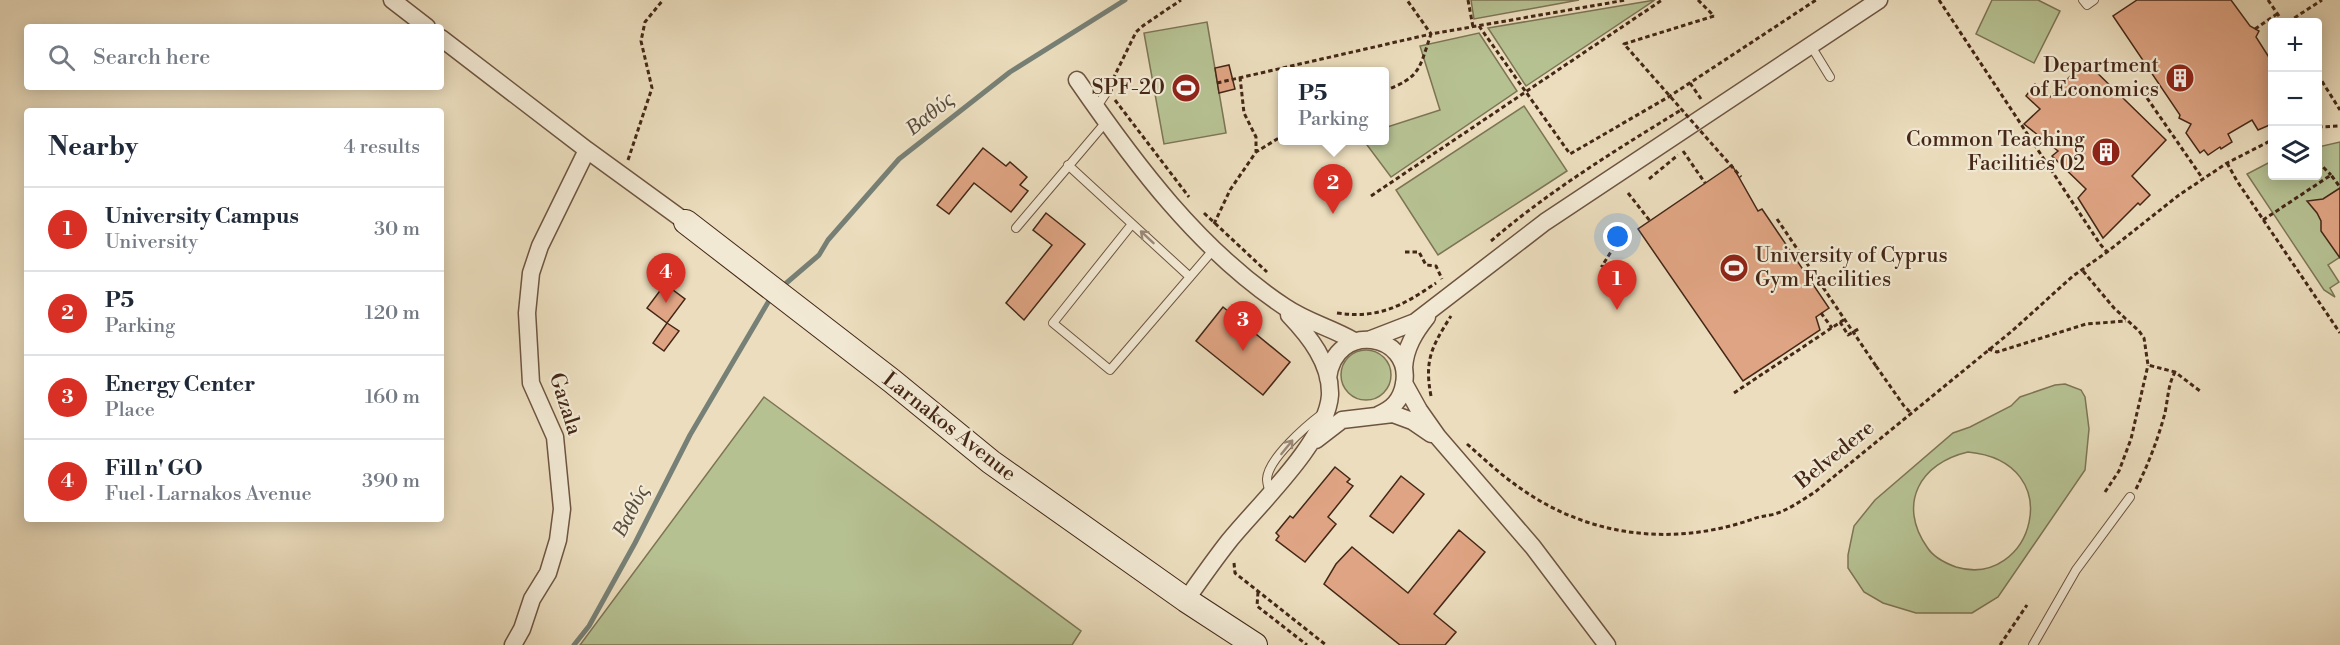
<!DOCTYPE html>
<html lang="en">
<head>
<meta charset="utf-8">
<style>
  :root { --surface:#fff; --page:#f2f2f3; --text:#1f2937; --muted:#747a83; --line:#e0e1e3; --accent:#d93025 }
  body { margin:0; font-family:"Libre Bodoni",serif; background:var(--page); color:var(--text) }
  .controls { position:absolute; right:18px; top:18px; display:grid; overflow:hidden; border-radius:6px; box-shadow:0 3px 15px #0003 }
  .controls button { width:54px; height:54px; display:grid; place-items:center; padding:0; border:0; border-bottom:2px solid var(--line); background:var(--surface); color:var(--text); font:30px sans-serif }
  .you { position:absolute; left:1618px; top:237px; width:21px; height:21px; margin:-15px; border:4px solid #fff; border-radius:50%; background:#1a73e8; box-shadow:0 0 0 9px #1a73e833 }
  .badge { display:grid; place-items:center; width:39px; height:39px; border-radius:50%; background:var(--accent); color:#fff; font-size:20px; font-weight:700 }
  .pin { position:absolute; translate:-50% -50px; filter:drop-shadow(0 2px 3px #0008) }
  .pin::after { content:''; position:absolute; top:32px; width:21px; height:18px; background:inherit; clip-path:polygon(0 0,100% 0,50% 100%) }
  .popup { position:absolute; left:1278px; top:67px; width:111px; height:78px; box-sizing:border-box; display:grid; place-content:center; border-radius:6px; background:var(--surface); filter:drop-shadow(0 2px 4px #0005); font-size:20px; white-space:nowrap; color:var(--muted) }
  .popup b { font-size:22px; color:var(--text) }
  .popup::after { content:''; position:absolute; left:50%; top:100%; margin-left:-12px; border:12px solid transparent; border-top-color:var(--surface) }
  .list { margin:0; padding:0; list-style:none }
  h2 { display:flex; justify-content:space-between; align-items:center; height:78px; margin:0; padding:0 24px; font-size:26px }
  h2 small { font-size:20px; font-weight:400; color:var(--muted) }
  .list li { display:grid; grid-template-columns:39px 1fr auto; gap:18px; align-items:center; box-sizing:border-box; height:84px; padding:0 24px; border-top:2px solid var(--line) }
  .list b { display:block; font-size:22px; white-space:nowrap }
  .list p { margin:0; font-size:20px; white-space:nowrap; color:var(--muted) }
  .list em { font-size:20px; font-style:normal; color:var(--muted) }
  .icon { flex:none; width:33px; height:33px; fill:none; stroke:currentColor; stroke-width:2; stroke-linecap:round; stroke-linejoin:round }
  .map { position:relative; flex:none; width:2340px; height:645px; overflow:hidden }
  .search { position:absolute; background:var(--surface); box-shadow:0 3px 15px #0003; left:24px; top:24px; width:420px; height:66px; display:flex; align-items:center; gap:15px; box-sizing:border-box; padding:0 21px; border-radius:6px; color:var(--muted); font-size:22px }
  .panel { position:absolute; background:var(--surface); box-shadow:0 3px 15px #0003; left:24px; top:108px; width:420px; height:414px; border-radius:6px }
  .map>svg:first-child { display:block }
  .green { fill:#b6c192; stroke:#7d7454; stroke-width:1.5; fill-rule:evenodd }
  .lines { fill:none; stroke-linecap:round; stroke-linejoin:round }
  .stream { stroke:#778076; stroke-width:5 }
  .building { fill:#dfa483; stroke:#442717; stroke-width:1.5 }
  .service-casing { stroke:#6e5440; stroke-width:10 }
  .minor-casing { stroke:#6e5440; stroke-width:19 }
  .secondary-casing { stroke:#442717; stroke-width:26 }
  .path { stroke:#442717; stroke-width:3; stroke-dasharray:4.5 3; stroke-linecap:butt }
  .service { stroke:#f2e9d4; stroke-width:8 }
  .minor { stroke:#f2e9d4; stroke-width:16 }
  .secondary { stroke:#f2e9d4; stroke-width:24 }
  .path-bridge { stroke:#442717; stroke-width:3; stroke-dasharray:4.5 3; stroke-linecap:butt }
  .oneway { stroke:#9b8876 }
  .labels { text-anchor:middle; dominant-baseline:central; stroke-width:4.5; stroke-linejoin:round; paint-order:stroke }
  .poi-label { font-size:21px; fill:#442717; stroke:#f2e9d4; text-anchor:end }
  .street-label { font-size:21px; fill:#442717; stroke:#f2e9d4 }
  .water-label { font-size:22px; font-style:italic; fill:#594c3e; stroke:#f2e9d4 }
</style>
</head>
<body>
<div class="map">
<svg width="2340" height="645" viewBox="0 0 2340 645">
  <rect width="100%" height="100%" fill="#ebddbd"/>
  <filter id="stains"><feTurbulence type="fractalNoise" baseFrequency=".00333" numOctaves="4"/><feColorMatrix values="0 0 0 0 .2 0 0 0 0 .09 0 0 0 0 .02 0 0 0 .5 -.17"/></filter>
  <radialGradient id="worn" r=".72"><stop offset=".6" stop-color="#630" stop-opacity="0"/><stop offset="1" stop-color="#630" stop-opacity=".3"/></radialGradient>
  <path class="green" d="M1471 0H1579L1474 19Z
    M1655 0 1526 86 1488 28Z
    M1992 0H2038L2060 11 2034 63 1976 34Z
    M1207 22 1226 133 1164 144 1144 33Z
    M1479 33 1517 91 1391 177 1364 141 1384 140V128L1440 110 1420 46Z
    M1524 106 1567 171 1438 255 1396 190Z
    M2340 142V257L2328 265 2339 282 2330 288 2335 297 2324 290 2247 174 2272 161V176H2318V147Z
    M1341 375a25 25 0 1 1 50 0a25 25 0 1 1-50 0Z
    M2065 384 2081 390 2085 397 2089 429 2085 470 1998 597 1972 613H1916L1883 603 1864 592 1848 568V555L1854 526 1875 500 1953 433 1970 427 2011 406 2020 397 2055 385ZM1968 452C2071 462 2032 590 1956 567 1945 563 1933 557 1927 547 1897 504 1920 463 1968 452Z
    M764 397 1081 631 1072 645H580Z"/>
  <g class="lines">
    <path class="stream" d="M784 285 819 255 828 240 899 159 1010 72 1125 0
      M574 645 589 626 635 543 690 435 770 299"/>
  </g>
  <path class="building" d="M2137 0H2231L2250 26 2259 31 2256 37 2272 62V124L2258 130 2252 120 2228 134 2232 142 2221 149 2220 147 2208 155 2204 150 2200 153 2186 133 2191 124 2179 118 2180 115 2113 16Z
    M2085 61 2166 140 2132 176 2150 195 2140 205 2138 203 2103 238 2078 198 2086 189 2052 156 2058 151 2024 124 2040 109 2026 96 2035 84 2050 97Z
    M1229 65 1235 89 1219 93 1215 68Z
    M983 148 1006 166 1010 162 1027 177 1020 185 1028 191 1011 212 974 183 949 214 937 205Z
    M1732 165 1758 211 1762 209 1829 308 1816 317 1820 330 1743 381 1638 229Z
    M2340 188V258L2321 231V221L2317 213 2307 201 2323 199Z
    M1046 213 1085 244 1024 320 1006 303 1052 245 1033 230Z
    M665 284 685 299 667 323 647 308Z
    M1223 307 1290 362 1263 395 1196 341Z
    M667 323 679 331 664 351 653 343Z
    M1335 467 1350 479 1347 482 1353 486 1328 517 1336 524 1305 562 1276 540 1279 536 1276 533 1290 516 1293 518Z
    M1401 476 1424 494 1393 533 1370 516Z
    M1459 530 1485 552 1434 614 1456 632 1445 645H1400L1324 584 1336 564 1352 547 1408 593Z"/>
  <g class="lines">
    <g class="service-casing">
      <path id="service" d="M2083 0 2087 5 2094 0
        M1811 46 1830 77
        M1096 108 1108 90
        M1068 165 1190 277
        M1132 224 1053 323 1110 370 1214 249
        M1016 228 1106 122
        M1270 493C1269 489 1267 484 1267 479 1268 459 1306 426 1322 414
        M2033 645 2076 570 2130 497"/>
    </g>
    <g class="minor-casing">
      <path id="minor" d="M392 0 427 27
        M441 38 587 150 686 222
        M1077 80C1135 164 1199 250 1285 307 1307 322 1332 328 1354 341
        M1371 339 1415 322 1545 222 1879 0
        M1404 368C1405 348 1415 332 1427 317
        M1328 378C1335 320 1413 333 1404 384 1401 401 1392 409 1378 415
        M1404 383 1419 410 1438 437 1533 547 1607 645
        M1316 440 1342 420 1393 414 1412 421 1431 434
        M1186 600C1200 580 1214 560 1229 541 1258 505 1327 441 1330 395 1331 363 1309 336 1289 315
        M513 645 522 629 532 599 548 573 558 540 562 509 555 437 531 383 527 313 531 273 540 246 587 150"/>
    </g>
    <g class="secondary-casing">
      <path id="secondary" d="M686 222 892 381 991 462 1186 600 1255 645"/>
    </g>
    <path class="path" d="M1468 0 1473 27
      M1698 0 1714 16
      M1939 0 2100 244 2107 252
      M2268 0 2283 22
      M2288 22 2322 0
      M1479 26 1570 154 1670 96 1816 0
      M2255 29 2277 14
      M2318 75 2340 110
      M1240 77 1244 113 1256 137V151
      M1113 79 1136 32 1144 25 1181 0
      M1217 83 1431 34 1407 0
      M1690 83 1701 99
      M1384 91C1421 77 1419 69 1431 34L1626 0
      M2147 98 2203 179
      M1115 100 1189 197
      M2318 127 2340 126
      M1683 151 1705 183
      M628 160 652 88 641 41 645 22 663 0
      M2318 162 2331 175
      M2227 163 2237 181 2340 333
      M1649 179 1678 155
      M1628 193 1650 221
      M1371 196 1662 0
      M1204 213 1267 272
      M2263 220 2331 175 2340 187
      M1214 224 1230 190 1256 152 1282 136
      M1491 241C1549 191 1616 150 1681 110
      M1405 252H1419L1426 265 1436 266 1442 279
      M1612 271 1602 266 1626 228
      M2083 271 2114 308 2139 331 2144 338 2148 365 2175 372 2200 391
      M1337 313C1379 319 1402 306 1436 283
      M1821 313 1832 328
      M1840 322 1848 335 1860 328
      M1988 349 1997 352 2086 324 2126 321
      M1876 366 1904 406 1911 413
      M1734 393 1845 319
      M1431 396C1424 360 1432 346 1451 316
      M1467 444C1484 459 1501 475 1520 488 1589 537 1673 547 1753 519 1760 516 1767 516 1775 514 1790 509 1802 500 1815 492L2012 331 2073 276 2107 252 2179 195 2227 163 2272 140
      M2136 489C2148 465 2158 439 2165 413 2168 398 2168 385 2175 372
      M2105 492 2119 471 2131 439 2148 365
      M1234 563 1235 573 1326 645
      M1258 592 1257 606 1307 645
      M2000 645 2027 605"/>
    <use href="#service" class="service"/>
    <use href="#minor" class="minor"/>
    <use href="#secondary" class="secondary"/>
    <path class="path-bridge" d="M1714 16 1624 44 1741 177
      M1777 219 1876 366"/>
  </g>
  <defs><path id="oneway-shaft" d="M-6 0H5M1.5-3L5.5 0L1.5 3" fill="none" stroke-width="1.6" stroke-linecap="round" stroke-linejoin="round" transform="scale(1.5)"/></defs>
  <g class="oneway">
    <use href="#oneway-shaft" transform="translate(1147 237) rotate(-137)"/>
    <use href="#oneway-shaft" transform="translate(1287 447) rotate(-51)"/>
  </g>
  <defs>
    <g id="building-disc" transform="scale(1.5)"><circle r="9.5" fill="#8f2418" stroke="#f2e9d4"/><path d="M-4-6H4V6H1V3H-1V6H-4ZM-2.5-4.3h1.7v1.8h-1.7ZM.8-4.3h1.7v1.8H.8ZM-2.5-1h1.7V.8h-1.7ZM.8-1h1.7V.8H.8Z" fill="#fff"/></g>
    <g id="stadium-disc" transform="scale(1.5)"><circle r="9.5" fill="#8f2418" stroke="#f2e9d4"/><path d="M0-5a6.5 5 0 1 0 0 10a6.5 5 0 1 0 0-10ZM-3.5-1.8h7v3.6h-7Z" fill="#fff"/></g>
  </defs>
  <g fill-rule="evenodd">
    <use href="#building-disc" x="2180" y="78"/>
    <use href="#stadium-disc" x="1186" y="88"/>
    <use href="#building-disc" x="2106" y="152"/>
    <use href="#stadium-disc" x="1734" y="268"/>
  </g>
  <g class="labels">
    <g class="poi-label">
      <text x="2159" y="66">Department<tspan x="2159" dy="24">of Economics</tspan></text>
      <text x="1165" y="88">SPF-20</text>
      <text x="2085" y="140">Common Teaching<tspan x="2085" dy="24">Facilities 02</tspan></text>
      <text x="1755" y="256" text-anchor="start">University of Cyprus<tspan x="1755" dy="24">Gym Facilities</tspan></text>
    </g>
    <g class="street-label">
      <text transform="translate(565 404) rotate(72)">Gazala</text>
      <text transform="translate(949 427) rotate(38)">Larnakos Avenue</text>
      <text transform="translate(1835 455) rotate(-39)">Belvedere</text>
    </g>
    <g class="water-label">
      <text transform="translate(930 114) rotate(-38)">Βαθύς</text>
      <text transform="translate(631 511) rotate(-62)">Βαθύς</text>
    </g>
  </g>
  <rect width="100%" height="100%" filter="url(#stains)"/>
  <rect width="100%" height="100%" fill="url(#worn)"/>
</svg>
<div class="controls">
<button>+</button>
<button>−</button>
<button><svg class="icon" aria-label="layers" viewBox="0 0 24 24"><path d="M12 4l9 5-9 5-9-5zM3 14l9 5 9-5"/></svg></button>
</div>
<div class="you"></div>
<div class="pin badge" style="left:1617px;top:310px">1</div>
<div class="pin badge" style="left:1333px;top:214px">2</div>
<div class="popup"><b>P5</b>Parking</div>
<div class="pin badge" style="left:1243px;top:351px">3</div>
<div class="pin badge" style="left:666px;top:303px">4</div>
<div class="search"><svg class="icon" aria-label="search" viewBox="0 0 24 24"><circle cx="10" cy="10" r="6"/><path d="M15 15l6 6"/></svg>Search here</div>
<section class="panel">
<h2>Nearby<small>4 results</small></h2>
<ul class="list">
<li><span class="badge">1</span><div><b>University Campus</b><p>University</p></div><em>30 m</em></li>
<li><span class="badge">2</span><div><b>P5</b><p>Parking</p></div><em>120 m</em></li>
<li><span class="badge">3</span><div><b>Energy Center</b><p>Place</p></div><em>160 m</em></li>
<li><span class="badge">4</span><div><b>Fill n' GO</b><p>Fuel · Larnakos Avenue</p></div><em>390 m</em></li>
</ul>
</section>
</div>
</body>
</html>
